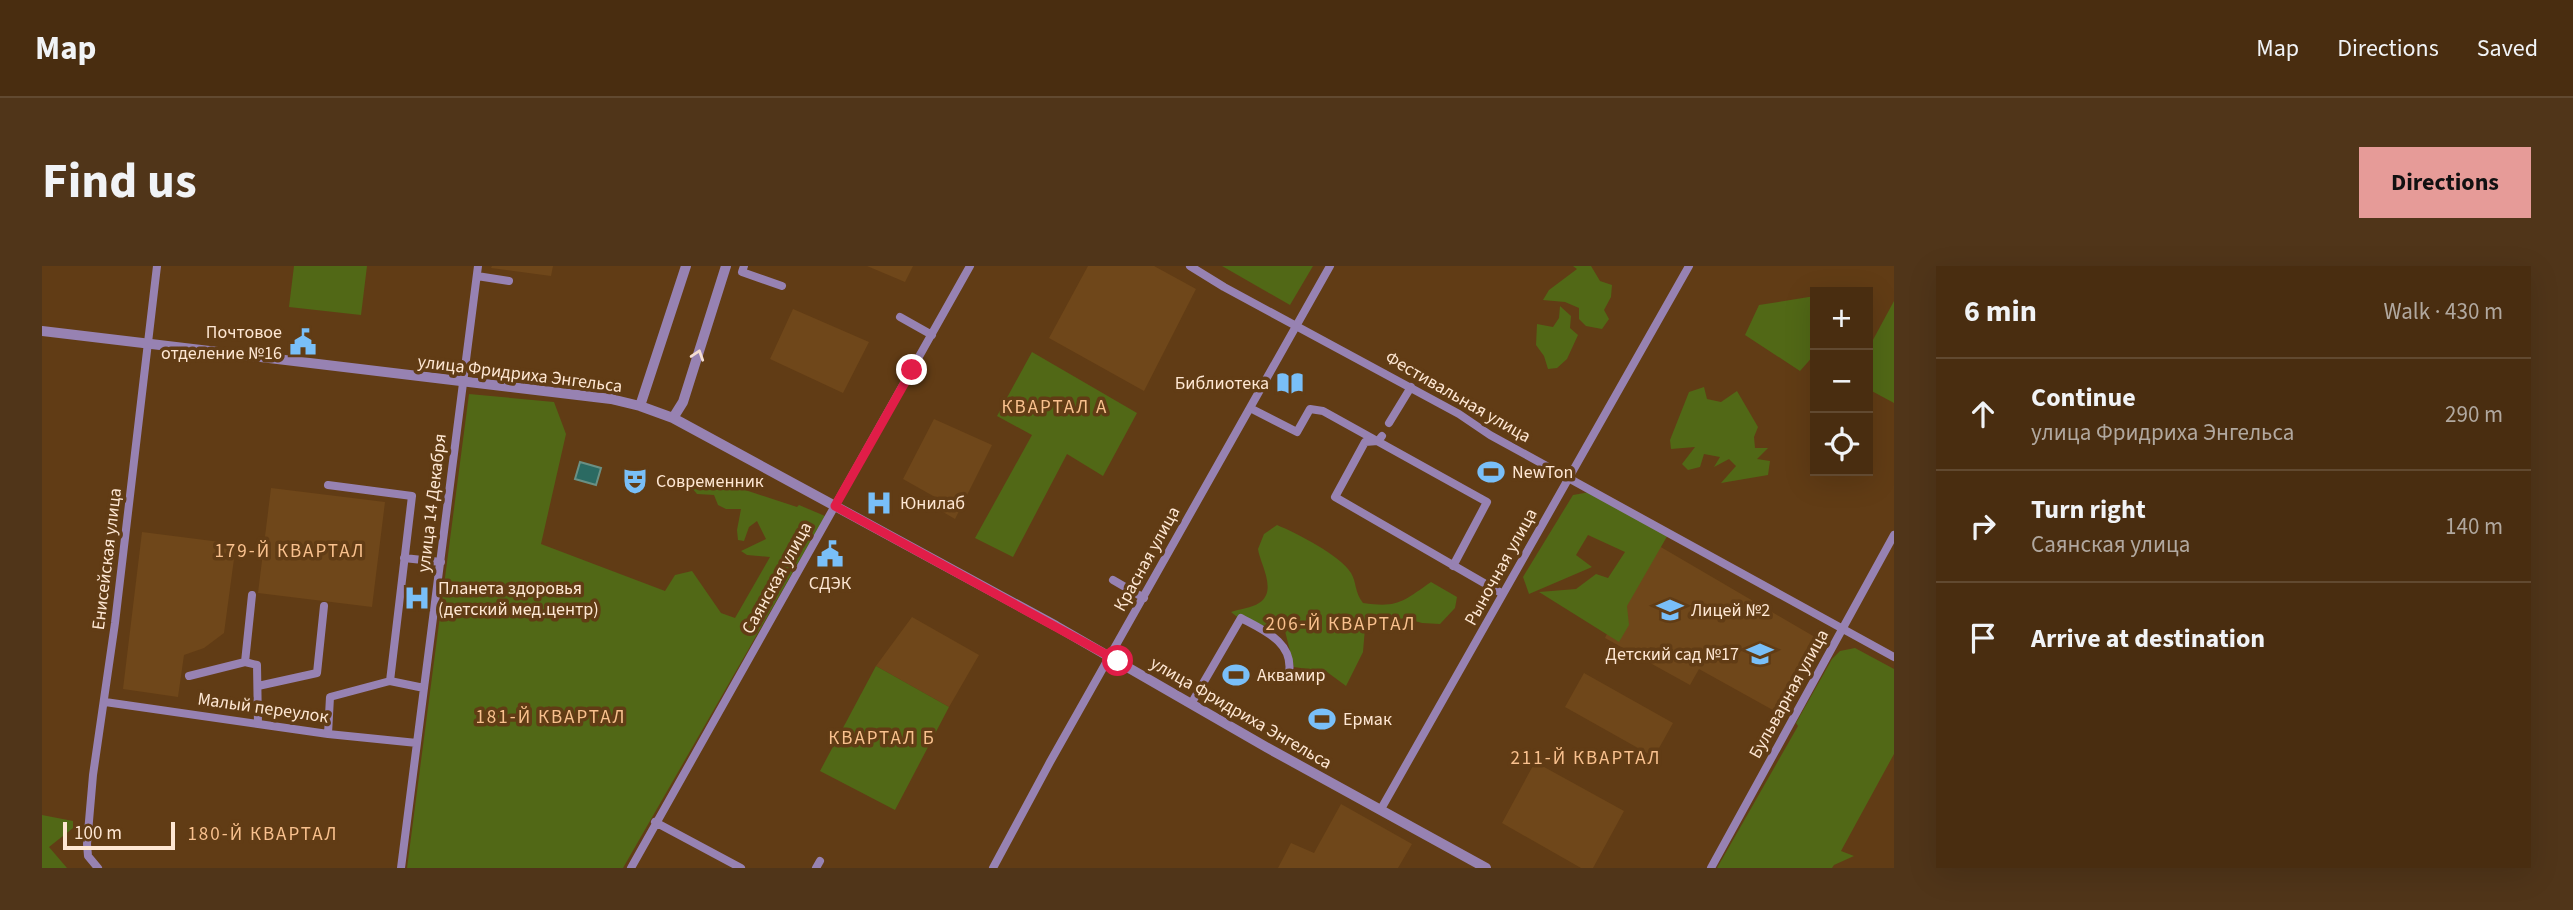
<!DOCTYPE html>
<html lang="en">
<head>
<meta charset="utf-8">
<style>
  :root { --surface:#492d10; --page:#503519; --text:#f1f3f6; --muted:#b1a89f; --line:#614930; --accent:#e69b98 }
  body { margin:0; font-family:"Source Sans 3",sans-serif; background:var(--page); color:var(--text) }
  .controls { position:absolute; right:21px; top:21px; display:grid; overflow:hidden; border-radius:0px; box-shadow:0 7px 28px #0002 }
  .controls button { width:63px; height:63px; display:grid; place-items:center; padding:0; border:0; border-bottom:2px solid var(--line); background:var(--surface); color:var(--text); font:35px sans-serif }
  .scale { position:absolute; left:21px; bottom:18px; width:112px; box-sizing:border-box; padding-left:7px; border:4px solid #fee7d3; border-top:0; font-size:19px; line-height:24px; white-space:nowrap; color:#fee7d3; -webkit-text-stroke:5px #613c15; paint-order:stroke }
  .stop { position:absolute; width:21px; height:21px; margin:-16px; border:5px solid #e11d48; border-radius:50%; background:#fff }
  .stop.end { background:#e11d48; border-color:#fff; box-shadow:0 2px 7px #0008 }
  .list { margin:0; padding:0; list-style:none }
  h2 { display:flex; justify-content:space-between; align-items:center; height:91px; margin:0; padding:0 28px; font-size:30px }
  h2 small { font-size:23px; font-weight:400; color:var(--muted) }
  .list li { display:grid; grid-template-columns:46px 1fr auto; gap:21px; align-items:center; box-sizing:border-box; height:112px; padding:0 28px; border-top:2px solid var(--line) }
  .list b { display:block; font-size:26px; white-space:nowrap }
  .list p { margin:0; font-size:23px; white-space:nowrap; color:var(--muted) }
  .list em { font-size:23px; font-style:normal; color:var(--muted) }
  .icon { flex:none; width:38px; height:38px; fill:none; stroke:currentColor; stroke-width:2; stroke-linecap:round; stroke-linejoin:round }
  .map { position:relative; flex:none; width:1852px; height:602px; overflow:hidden; border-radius:0px }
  header { display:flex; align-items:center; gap:42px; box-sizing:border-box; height:98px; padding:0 35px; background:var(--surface); border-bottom:2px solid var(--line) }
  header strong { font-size:33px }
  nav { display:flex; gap:38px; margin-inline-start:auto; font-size:24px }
  .intro { display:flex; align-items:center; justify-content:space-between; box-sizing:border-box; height:168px; padding:0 42px }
  h1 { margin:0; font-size:49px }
  .button { padding:18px 32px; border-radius:0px; background:var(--accent); color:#111; font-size:24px; font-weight:700 }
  main { display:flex; gap:42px; padding:0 42px }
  aside { flex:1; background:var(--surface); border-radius:0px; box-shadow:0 7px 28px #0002 }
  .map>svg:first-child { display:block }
  .built { fill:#6f471a }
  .green { fill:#516816 }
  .water { fill:#2b6a62; stroke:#6a9084; stroke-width:2 }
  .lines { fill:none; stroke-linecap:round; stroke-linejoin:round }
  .minor { stroke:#9782b2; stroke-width:8 }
  .tertiary { stroke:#9782b2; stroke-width:10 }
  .oneway { stroke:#f4ddd0 }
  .route { stroke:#e11d48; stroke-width:9 }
  .labels { text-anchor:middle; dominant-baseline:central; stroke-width:7; stroke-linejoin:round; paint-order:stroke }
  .poi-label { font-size:18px; fill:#fee7d3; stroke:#613c15; text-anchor:start }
  .street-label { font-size:18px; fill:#fee7d3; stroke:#613c15 }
  .neighbourhood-label { font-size:19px; letter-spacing:2px; fill:#f9c18e; stroke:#613c15 }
</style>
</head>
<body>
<header>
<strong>Map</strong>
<nav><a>Map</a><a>Directions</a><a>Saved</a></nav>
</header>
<div class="intro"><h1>Find us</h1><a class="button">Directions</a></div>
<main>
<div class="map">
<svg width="1852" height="602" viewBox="0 0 1852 602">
  <rect width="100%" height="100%" fill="#613c15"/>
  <path class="built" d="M450 0H511L509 10 449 2Z
    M825 0H871L863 16Z
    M1046 0H1112L1154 23 1102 125 1007 72Z
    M751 43 827 76 801 127 728 93Z
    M892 153 950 179 913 253 889 239 893 231 861 213Z
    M229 222 343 236 330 341 216 327Z
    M100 266 194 278 182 367 162 382 142 389 136 431 81 423Z
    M1600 270 1778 374 1738 448 1657 403 1648 419 1563 372 1574 349Z
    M870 351 937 389 907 441 834 400Z
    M1542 407 1631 457 1612 491 1523 441Z
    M1493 496 1582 545 1551 602H1539L1460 557Z
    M1299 538 1370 578 1356 602H1236L1249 577 1272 587Z"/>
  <path class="green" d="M252 0H325L319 49 247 41Z
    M1180 0H1271L1248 39Z
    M1531 0H1549L1558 15 1570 19 1569 31 1562 44 1567 53 1560 63 1544 60 1537 53V42L1523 36 1501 34 1507 24 1535 3Z
    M1773 30V88L1758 105 1703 69 1717 39Z
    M1852 35V137L1826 123V83Z
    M1518 40 1529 50 1528 62 1536 69 1525 93 1515 102 1506 103 1502 90 1494 79 1495 58 1511 61 1517 52Z
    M990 86 1095 147 1061 210 1025 188 971 291 933 272 990 169 955 150Z
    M1662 121 1665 133 1679 136 1695 125 1716 161 1712 171 1713 182H1726L1715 193 1728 195 1726 209 1679 217 1694 200 1687 193 1672 201 1678 191 1662 188 1658 201 1646 204 1640 198 1653 181 1629 183 1628 174 1647 126Z
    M427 128 512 136 524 168 499 278 623 325 633 309 650 305 679 347 693 352 728 291 705 289 699 285 724 273 715 255 707 261 702 275 696 274 695 264 699 243H684L676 239 672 229 655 228 650 222 651 212 673 214 755 241 757 239 783 250 581 602H365Z
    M1548 226 1627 267 1585 340 1587 359 1577 376 1497 326 1534 323 1554 308 1566 312 1583 286 1546 269 1534 289 1550 301 1487 328 1481 311 1531 229Z
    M1235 259C1254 267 1298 289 1309 307 1315 317 1312 325 1321 337 1356 342 1360 336 1389 316L1415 331 1413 342 1398 358 1380 357 1362 352 1323 362 1321 386 1304 420 1285 406 1252 401 1243 365C1222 357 1206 361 1189 346 1197 343 1210 342 1217 337 1236 325 1218 298 1216 283L1222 268Z
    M1813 382 1852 403V488L1799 585 1812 590 1792 599 1790 602H1675L1756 460 1754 457 1790 393 1798 385Z
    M834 400 907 441 853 544 778 505Z
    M0 549 31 555V562L7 581 25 602H0Z"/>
  <path class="water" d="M538 196 559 202 554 219 533 213Z"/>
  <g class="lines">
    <path class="minor" d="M702 0 700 6 740 20
      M1148 0 1182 21 1417 148 1448 169 1852 391
      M435 10 467 15
      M858 51 890 69
      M1208 142 1255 166 1268 143 1281 145 1445 236 1411 300
      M1347 157 1369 121
      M1340 170 1336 175 1323 176 1293 231 1461 328
      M286 219 370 230 348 415
      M362 292 399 296
      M1071 314 1102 332
      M203 396 210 329
      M147 410 203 396 215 399 216 458
      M216 420 275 407 282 340
      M63 436 286 468 375 477
      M1149 438 1199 352C1221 364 1252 376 1247 407L1259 412
      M286 468 288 431 348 415 382 422
      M1339 543 1647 0
      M613 556 699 602
      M56 602 46 590 45 578 51 509 73 357 115 0
      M359 602 436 0
      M589 602 928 0
      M774 602 778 595
      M951 602 1008 496 1288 0
      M1669 602 1852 269"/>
    <path class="tertiary" d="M0 65 569 133 598 140 631 152 1014 360 1224 481 1444 602
      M598 140 644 0
      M631 152 641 136 684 0"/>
  </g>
  <defs><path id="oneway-chevron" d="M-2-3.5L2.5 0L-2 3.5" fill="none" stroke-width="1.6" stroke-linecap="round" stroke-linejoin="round" transform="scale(1.75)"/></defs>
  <use class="oneway" href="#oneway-chevron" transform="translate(656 89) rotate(-72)"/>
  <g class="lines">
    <path class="route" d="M870 104 793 240 1076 395"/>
  </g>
  <defs>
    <g id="civic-bare" transform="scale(2.1)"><path d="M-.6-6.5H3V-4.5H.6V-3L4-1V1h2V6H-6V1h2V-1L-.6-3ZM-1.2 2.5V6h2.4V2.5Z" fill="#79bff8" stroke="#613c15" stroke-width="2.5" paint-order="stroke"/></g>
    <g id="library-bare" transform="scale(2.1)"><path d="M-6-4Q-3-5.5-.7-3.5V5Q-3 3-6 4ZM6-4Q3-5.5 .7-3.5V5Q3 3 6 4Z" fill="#79bff8" stroke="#613c15" stroke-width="2.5" paint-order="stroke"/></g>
    <g id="stadium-bare" transform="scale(2.1)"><path d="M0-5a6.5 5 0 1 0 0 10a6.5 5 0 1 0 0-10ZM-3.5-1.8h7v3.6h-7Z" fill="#79bff8" stroke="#613c15" stroke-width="2.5" paint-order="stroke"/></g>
    <g id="theatre-bare" transform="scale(2.1)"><path d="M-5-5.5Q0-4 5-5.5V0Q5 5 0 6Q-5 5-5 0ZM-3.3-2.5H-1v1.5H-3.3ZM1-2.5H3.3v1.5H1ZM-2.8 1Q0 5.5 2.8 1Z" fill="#79bff8" stroke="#613c15" stroke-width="2.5" paint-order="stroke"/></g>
    <g id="hospital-bare" transform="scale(2.1)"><path d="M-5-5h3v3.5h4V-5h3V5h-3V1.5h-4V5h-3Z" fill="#79bff8" stroke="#613c15" stroke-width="2.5" paint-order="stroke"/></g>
    <g id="school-bare" transform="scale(2.1)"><path d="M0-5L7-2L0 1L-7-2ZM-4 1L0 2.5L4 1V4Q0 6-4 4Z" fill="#79bff8" stroke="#613c15" stroke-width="2.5" paint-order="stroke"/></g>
  </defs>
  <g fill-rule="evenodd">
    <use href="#civic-bare" x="261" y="76"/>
    <use href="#library-bare" x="1248" y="117"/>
    <use href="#stadium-bare" x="1449" y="206"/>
    <use href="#theatre-bare" x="593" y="215"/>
    <use href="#hospital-bare" x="837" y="237"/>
    <use href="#civic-bare" x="788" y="288"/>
    <use href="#hospital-bare" x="375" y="332"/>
    <use href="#school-bare" x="1628" y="344"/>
    <use href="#school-bare" x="1718" y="388"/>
    <use href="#stadium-bare" x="1194" y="409"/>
    <use href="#stadium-bare" x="1280" y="453"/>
  </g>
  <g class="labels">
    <g class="poi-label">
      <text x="240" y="66" text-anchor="end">Почтовое<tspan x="240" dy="21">отделение №16</tspan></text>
      <text x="1227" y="117" text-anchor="end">Библиотека</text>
      <text x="1470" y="206">NewTon</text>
      <text x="614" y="215">Современник</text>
      <text x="858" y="237">Юнилаб</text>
      <text x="788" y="317" text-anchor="middle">СДЭК</text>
      <text x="396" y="322">Планета здоровья<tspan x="396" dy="21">(детский мед.центр)</tspan></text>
      <text x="1649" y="344">Лицей №2</text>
      <text x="1697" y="388" text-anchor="end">Детский сад №17</text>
      <text x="1215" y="409">Аквамир</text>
      <text x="1301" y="453">Ермак</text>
    </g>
    <g class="street-label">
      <text transform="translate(478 108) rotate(7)">улица Фридриха Энгельса</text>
      <text transform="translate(1416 131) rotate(30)">Фестивальная улица</text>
      <text transform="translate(390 237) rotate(-83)">улица 14 Декабря</text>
      <text transform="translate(65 293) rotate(-83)">Енисейская улица</text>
      <text transform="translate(1105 293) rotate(-61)">Красная улица</text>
      <text transform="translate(1459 301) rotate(-61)">Рыночная улица</text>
      <text transform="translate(735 312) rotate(-61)">Саянская улица</text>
      <text transform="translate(1747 428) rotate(-61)">Бульварная улица</text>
      <text transform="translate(221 442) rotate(8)">Малый переулок</text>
      <text transform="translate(1199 447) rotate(30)">улица Фридриха Энгельса</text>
    </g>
    <g class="neighbourhood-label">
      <text x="1013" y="141">КВАРТАЛ А</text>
      <text x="248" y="285">179-Й КВАРТАЛ</text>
      <text x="1299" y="358">206-Й КВАРТАЛ</text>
      <text x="509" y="451">181-Й КВАРТАЛ</text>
      <text x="840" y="472">КВАРТАЛ Б</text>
      <text x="1544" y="492">211-Й КВАРТАЛ</text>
      <text x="221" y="568">180-Й КВАРТАЛ</text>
    </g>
  </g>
</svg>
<div class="controls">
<button>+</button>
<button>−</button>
<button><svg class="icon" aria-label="locate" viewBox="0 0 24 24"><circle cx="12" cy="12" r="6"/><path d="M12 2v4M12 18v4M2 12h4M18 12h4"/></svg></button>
</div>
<div class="scale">100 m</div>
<div class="stop" style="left:1076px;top:395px"></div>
<div class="stop end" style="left:870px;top:104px"></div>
</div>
<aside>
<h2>6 min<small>Walk · 430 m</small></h2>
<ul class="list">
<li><svg class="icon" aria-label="ahead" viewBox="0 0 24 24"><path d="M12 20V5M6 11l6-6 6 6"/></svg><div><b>Continue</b><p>улица Фридриха Энгельса</p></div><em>290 m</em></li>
<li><svg class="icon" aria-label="right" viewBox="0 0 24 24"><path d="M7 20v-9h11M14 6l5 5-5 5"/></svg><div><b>Turn right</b><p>Саянская улица</p></div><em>140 m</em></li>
<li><svg class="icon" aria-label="arrive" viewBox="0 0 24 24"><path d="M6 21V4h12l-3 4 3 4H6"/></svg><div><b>Arrive at destination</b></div></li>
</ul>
</aside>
</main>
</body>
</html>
